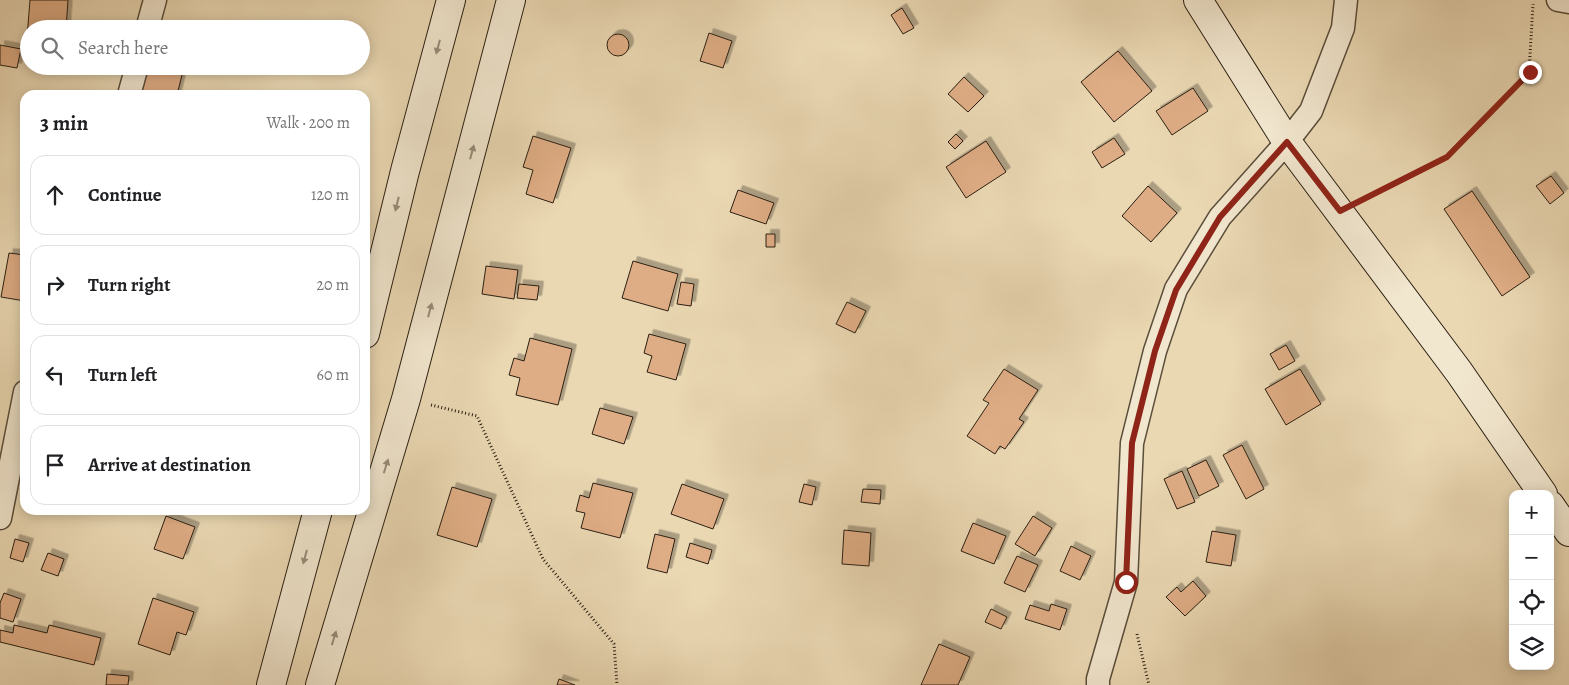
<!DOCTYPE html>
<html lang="en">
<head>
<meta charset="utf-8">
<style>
  :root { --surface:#fff; --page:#f6f6f6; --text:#202124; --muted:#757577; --line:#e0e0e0 }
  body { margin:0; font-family:Alegreya,serif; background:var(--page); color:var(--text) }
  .controls { position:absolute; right:15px; bottom:15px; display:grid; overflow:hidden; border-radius:10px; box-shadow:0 2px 12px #0003 }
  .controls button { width:45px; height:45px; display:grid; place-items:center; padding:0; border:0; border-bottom:1px solid var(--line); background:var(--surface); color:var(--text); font:25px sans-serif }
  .stop { position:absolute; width:15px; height:15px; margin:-11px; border:4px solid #8f2418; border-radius:50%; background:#fff }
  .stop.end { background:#8f2418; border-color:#fff; box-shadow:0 1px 5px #0008 }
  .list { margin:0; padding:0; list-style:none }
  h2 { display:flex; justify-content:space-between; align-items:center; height:65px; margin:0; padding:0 20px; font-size:21px }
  h2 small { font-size:16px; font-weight:400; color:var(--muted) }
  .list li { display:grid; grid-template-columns:32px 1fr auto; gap:15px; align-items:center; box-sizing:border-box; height:80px; margin:0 10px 10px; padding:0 10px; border:1px solid var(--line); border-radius:15px }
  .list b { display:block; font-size:19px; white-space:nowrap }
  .list em { font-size:16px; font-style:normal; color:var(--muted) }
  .icon { flex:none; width:28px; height:28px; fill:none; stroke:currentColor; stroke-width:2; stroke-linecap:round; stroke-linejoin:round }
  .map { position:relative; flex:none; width:1569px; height:685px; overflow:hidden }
  .search { position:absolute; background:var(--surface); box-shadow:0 2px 12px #0003; left:20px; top:20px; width:350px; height:55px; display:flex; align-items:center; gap:12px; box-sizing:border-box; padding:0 18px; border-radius:28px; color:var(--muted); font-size:19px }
  .panel { position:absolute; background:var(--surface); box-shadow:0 2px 12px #0003; left:20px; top:90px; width:350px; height:425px; border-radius:15px }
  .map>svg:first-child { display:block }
  .building { fill:#dfad85; stroke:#2a1f12; filter:url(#shadow) }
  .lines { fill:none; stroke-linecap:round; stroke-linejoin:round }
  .street-casing { stroke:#5a4d3a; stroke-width:25 }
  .secondary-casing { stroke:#2a1f12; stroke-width:30 }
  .path { stroke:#2a1f12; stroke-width:3; stroke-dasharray:1 2.5; stroke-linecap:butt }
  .street { stroke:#f1e6ce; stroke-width:22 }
  .secondary { stroke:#f1e6ce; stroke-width:28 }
  .oneway { fill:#978c79 }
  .route { stroke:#8f2418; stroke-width:6 }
</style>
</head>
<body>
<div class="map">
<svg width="1569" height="685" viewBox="0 0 1569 685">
  <defs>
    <filter id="shadow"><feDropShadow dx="4.5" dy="-4.5" stdDeviation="0" flood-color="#0004"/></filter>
  </defs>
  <rect width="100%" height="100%" fill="#ead8b3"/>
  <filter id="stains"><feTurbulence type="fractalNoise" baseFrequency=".004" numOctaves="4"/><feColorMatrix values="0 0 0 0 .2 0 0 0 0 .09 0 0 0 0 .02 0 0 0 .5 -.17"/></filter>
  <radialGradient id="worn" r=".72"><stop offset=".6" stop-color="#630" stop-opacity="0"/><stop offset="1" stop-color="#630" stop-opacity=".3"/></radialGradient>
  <path class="building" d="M30 0H68L66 29H29V50H26Z
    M902 8 914 28 903 34 891 15Z
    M709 33 732 41 723 68 700 61Z
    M607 45a11 11 0 1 1 22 0a11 11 0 1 1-22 0Z
    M0 45 21 49 17 68 0 65Z
    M1118 51 1152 91 1114 122 1081 82Z
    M148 66H164L183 71 177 95H141Z
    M964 77 984 96 968 112 948 94Z
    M1193 88 1208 111 1172 135 1156 111Z
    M956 134 963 141 955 149 948 142Z
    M533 136 571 148 553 203 526 194 533 170 523 167Z
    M1114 138 1125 154 1102 168 1092 152Z
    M986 141 1006 172 966 198 946 167Z
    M1551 176 1564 193 1550 204 1536 186Z
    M1148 186 1177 213 1151 242 1122 216Z
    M738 190 774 203 766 224 730 212Z
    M1472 191 1530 277 1502 296 1444 209Z
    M766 234H775V247H766Z
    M9 253 25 255V301L1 297Z
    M633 261 678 274 668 311 622 298Z
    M486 266 518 270 514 299 482 294Z
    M681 282 694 284 691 306 677 304Z
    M519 284 539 286 537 300 517 298Z
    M847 302 866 311 855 333 836 324Z
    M649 334 686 344 676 380 647 372 652 356 644 353Z
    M530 338 572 349 558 405 516 395 520 378 509 375 514 358 524 361Z
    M1286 345 1295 361 1279 370 1270 354Z
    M1004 369 1038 390 1019 419 1024 422 1005 449 1000 446 995 454 967 436 989 403 983 400Z
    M1300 369 1321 404 1286 425 1265 389Z
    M600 408 633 417 624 444 592 434Z
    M1242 445 1264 489 1246 499 1223 455Z
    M1206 460 1219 486 1199 496 1187 469Z
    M1182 471 1195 502 1177 509 1164 479Z
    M593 483 633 493 620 538 581 528 585 513 576 511 580 495 589 498Z
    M682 484 724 499 713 529 671 514Z
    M804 484 816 487 812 505 799 502Z
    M452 487 492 499 477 547 437 535Z
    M863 489 881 490 880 504 861 502Z
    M166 516 195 527 183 559 154 549Z
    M1033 516 1052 528 1035 556 1015 544Z
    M973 523 1006 536 994 564 961 551Z
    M844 530 871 533 869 566 842 564Z
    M1212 531 1236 535 1231 566 1206 562Z
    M655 534 675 539 667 573 647 568Z
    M15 539 29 543 23 562 10 558Z
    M690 543 712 550 708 564 686 557Z
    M1071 546 1091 556 1080 580 1060 571Z
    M48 553 64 559 58 576 41 570Z
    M1017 556 1038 565 1025 592 1004 583Z
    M1193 581 1206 596 1185 616 1166 597 1177 587 1181 592Z
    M4 593 21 599 13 622 0 618V603Z
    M153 598 194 612 186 635 177 632 170 655 138 644Z
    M1051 604 1067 609 1060 630 1025 619 1030 605 1049 611Z
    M991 609 1007 617 1001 629 985 622Z
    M14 625 47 633 49 625 101 638 94 665 0 642V630L13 633Z
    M939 644 970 657 958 685H921Z
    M107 674 129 676 128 685H106Z
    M559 679 575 685H557Z"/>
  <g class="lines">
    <g class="street-casing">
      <path id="street" d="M1558 0 1569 2
        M147 29 155 0
        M129 95 137 66
        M0 518 25 392
        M1098 685V679L1126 582 1132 443 1155 351 1176 289 1220 217 1287 142 1311 111 1343 28 1346 0"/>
    </g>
    <g class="secondary-casing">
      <path id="secondary" d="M1198 0 1287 142 1459 372 1543 494
        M365 334 405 171 451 0
        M1550 505 1569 532
        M271 685 318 510
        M320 685 406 399 511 0"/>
    </g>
    <path class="path" d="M1363 200 1447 157 1529 72 1533 4
      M431 405 477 416 543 559 614 644 617 685
      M1137 634 1149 685"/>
    <use href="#street" class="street"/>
    <use href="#secondary" class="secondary"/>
  </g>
  <defs><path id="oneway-solid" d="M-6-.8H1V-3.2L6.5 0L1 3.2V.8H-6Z" transform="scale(1.25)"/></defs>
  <g class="oneway">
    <use href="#oneway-solid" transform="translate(438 47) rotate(105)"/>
    <use href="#oneway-solid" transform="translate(472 152) rotate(-75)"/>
    <use href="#oneway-solid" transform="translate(397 204) rotate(104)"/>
    <use href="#oneway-solid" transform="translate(430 310) rotate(-75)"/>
    <use href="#oneway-solid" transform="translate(386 466) rotate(-73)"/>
    <use href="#oneway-solid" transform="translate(305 557) rotate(105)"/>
    <use href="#oneway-solid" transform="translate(334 638) rotate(-73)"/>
  </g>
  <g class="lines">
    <path class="route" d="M1126 582 1132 443 1155 351 1176 290 1220 217 1287 142 1340 211 1447 157 1530 72"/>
  </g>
  <rect width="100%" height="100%" filter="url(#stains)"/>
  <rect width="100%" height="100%" fill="url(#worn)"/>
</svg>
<div class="controls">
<button>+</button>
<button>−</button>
<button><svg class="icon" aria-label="locate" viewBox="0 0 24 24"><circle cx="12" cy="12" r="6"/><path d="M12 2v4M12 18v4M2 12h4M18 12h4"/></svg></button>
<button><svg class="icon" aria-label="layers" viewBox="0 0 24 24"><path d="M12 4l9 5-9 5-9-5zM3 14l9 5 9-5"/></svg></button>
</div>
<div class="stop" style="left:1126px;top:582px"></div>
<div class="stop end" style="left:1530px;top:72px"></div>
<div class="search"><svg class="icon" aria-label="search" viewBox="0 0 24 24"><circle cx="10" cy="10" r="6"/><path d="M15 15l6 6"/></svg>Search here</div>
<section class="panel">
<h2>3 min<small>Walk · 200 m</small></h2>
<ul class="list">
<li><svg class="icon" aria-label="ahead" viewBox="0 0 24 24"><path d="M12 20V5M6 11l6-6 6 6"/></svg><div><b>Continue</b></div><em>120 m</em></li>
<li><svg class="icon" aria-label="right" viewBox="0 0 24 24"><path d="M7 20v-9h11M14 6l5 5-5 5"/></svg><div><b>Turn right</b></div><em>20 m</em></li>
<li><svg class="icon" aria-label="left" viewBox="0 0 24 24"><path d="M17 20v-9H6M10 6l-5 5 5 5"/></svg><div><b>Turn left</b></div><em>60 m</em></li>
<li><svg class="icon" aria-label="arrive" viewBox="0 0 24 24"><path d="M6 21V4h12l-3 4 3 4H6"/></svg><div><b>Arrive at destination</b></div></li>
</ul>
</section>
</div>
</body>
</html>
